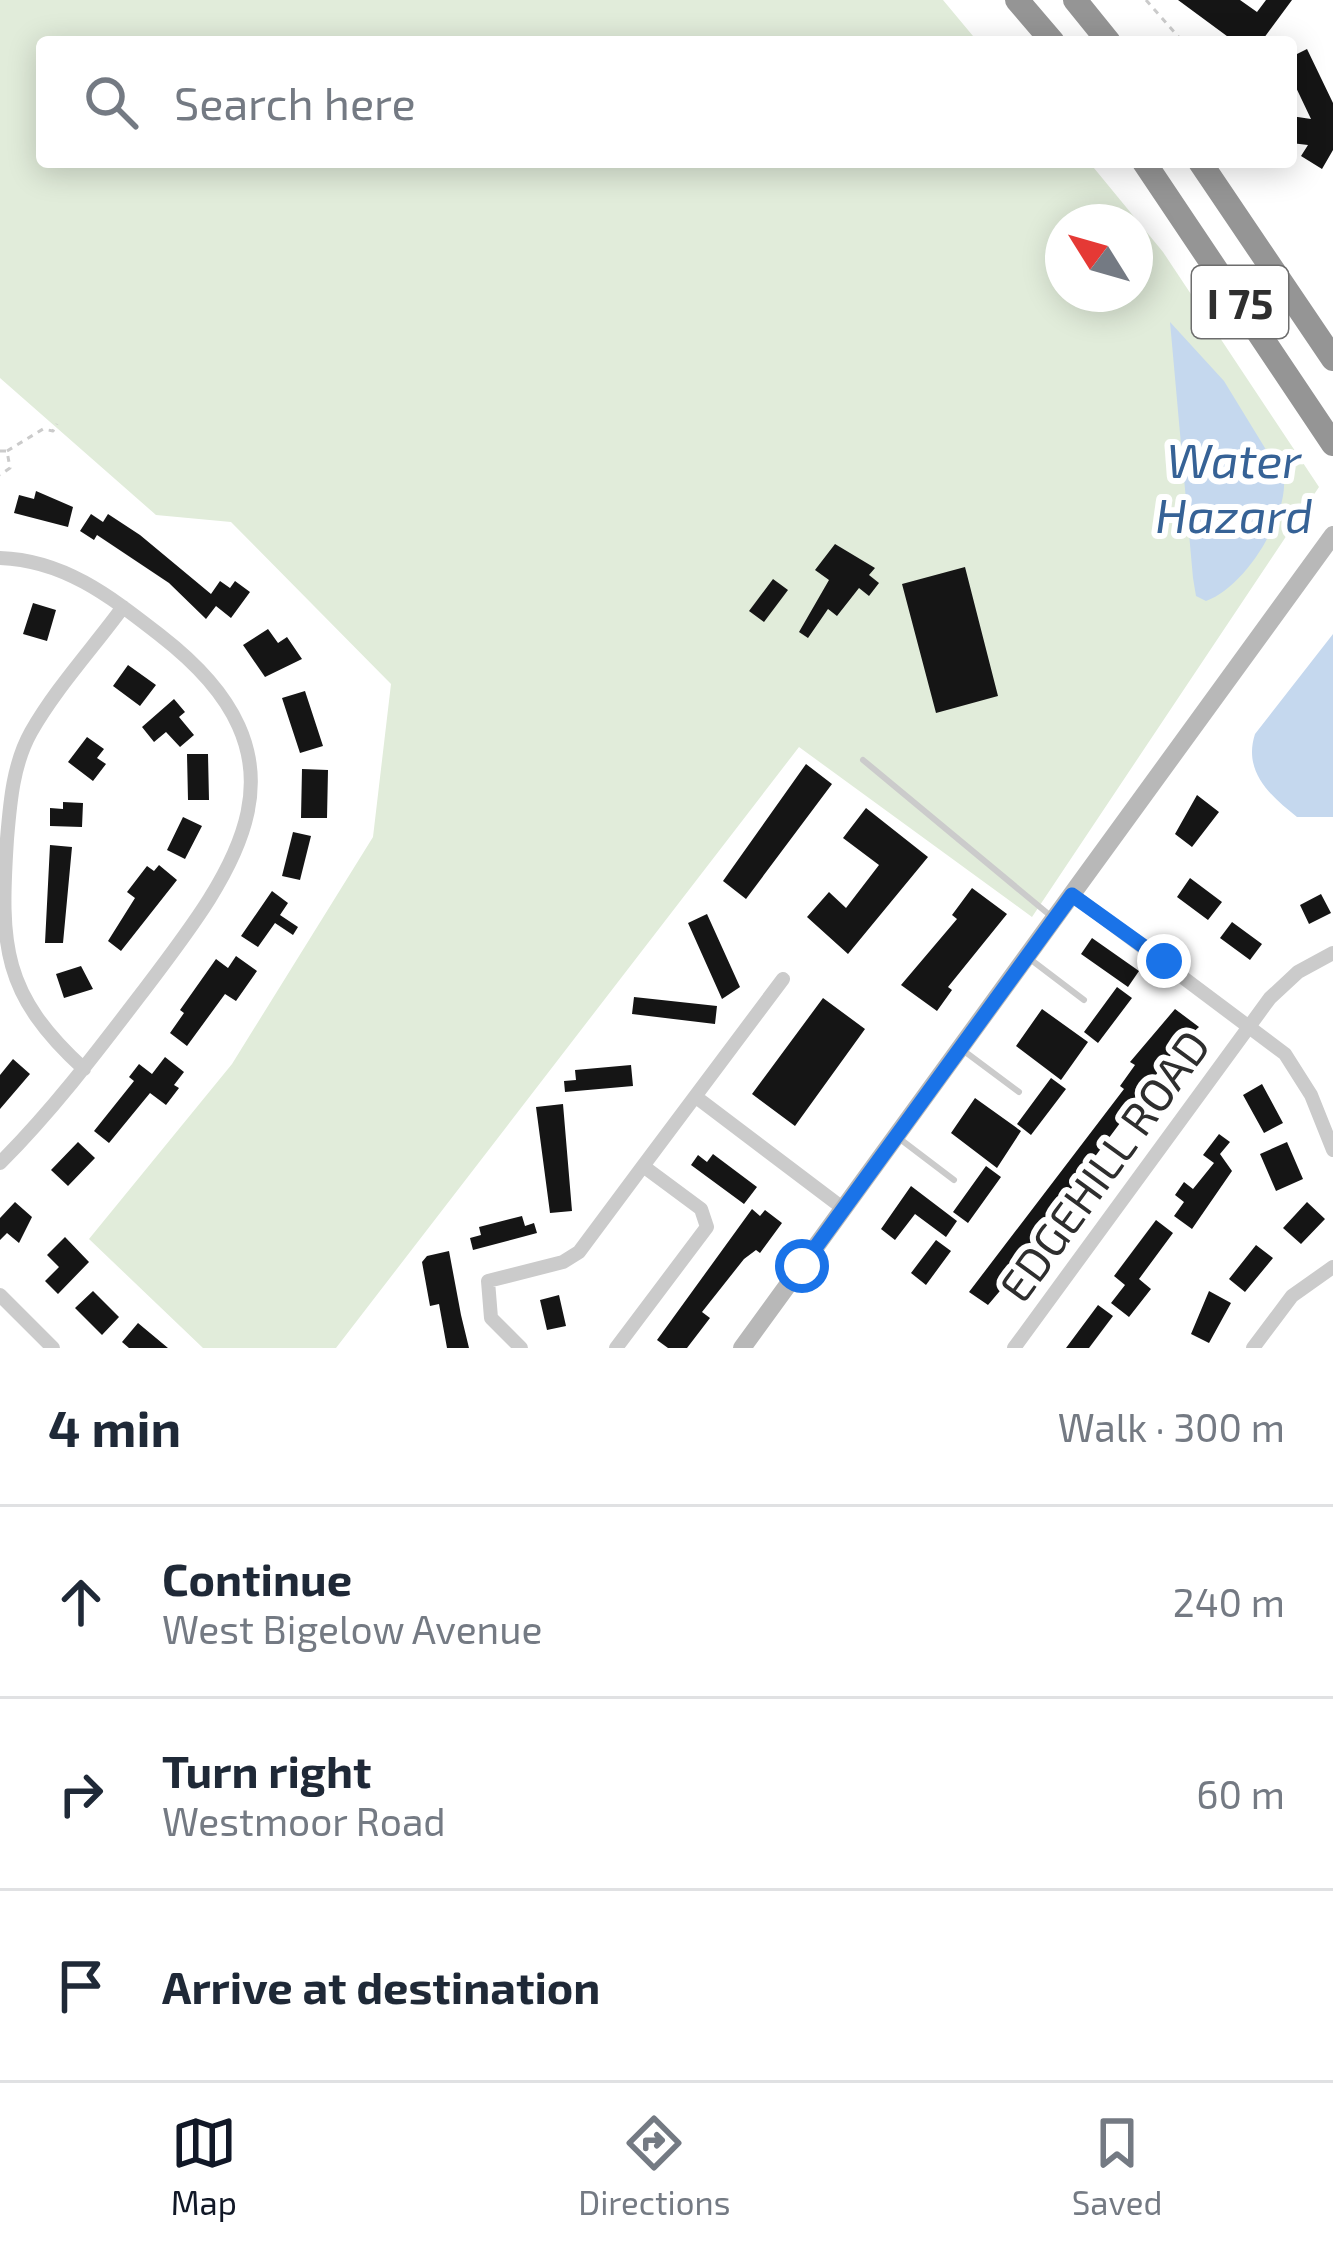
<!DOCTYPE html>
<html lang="en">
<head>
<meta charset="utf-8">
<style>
  :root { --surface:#fff; --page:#f6f6f7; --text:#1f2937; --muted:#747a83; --line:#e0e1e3; --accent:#111827 }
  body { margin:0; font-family:"Exo 2",sans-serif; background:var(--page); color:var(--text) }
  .compass { position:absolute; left:1045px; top:204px; width:108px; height:108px; border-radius:50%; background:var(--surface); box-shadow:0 6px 30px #0003; rotate:307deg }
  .stop { position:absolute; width:36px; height:36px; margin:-27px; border:9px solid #1a73e8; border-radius:50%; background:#fff }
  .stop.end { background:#1a73e8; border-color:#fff; box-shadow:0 3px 12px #0008 }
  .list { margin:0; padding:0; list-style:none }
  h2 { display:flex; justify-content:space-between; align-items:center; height:156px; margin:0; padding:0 48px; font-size:51px }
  h2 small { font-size:39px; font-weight:400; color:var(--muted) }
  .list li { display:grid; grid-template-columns:78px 1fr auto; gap:36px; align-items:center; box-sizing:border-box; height:192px; padding:0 48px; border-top:3px solid var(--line) }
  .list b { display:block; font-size:45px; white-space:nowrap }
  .list p { margin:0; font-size:39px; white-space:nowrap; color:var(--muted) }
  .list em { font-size:39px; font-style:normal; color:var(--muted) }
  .icon { flex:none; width:66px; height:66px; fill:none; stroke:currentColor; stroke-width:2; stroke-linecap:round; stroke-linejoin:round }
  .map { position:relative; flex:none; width:1333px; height:1348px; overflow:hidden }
  .search { position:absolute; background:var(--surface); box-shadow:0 6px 30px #0003; left:36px; right:36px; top:36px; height:132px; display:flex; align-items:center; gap:30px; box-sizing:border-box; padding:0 42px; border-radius:12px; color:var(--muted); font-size:45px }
  .sheet { height:732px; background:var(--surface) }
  nav { display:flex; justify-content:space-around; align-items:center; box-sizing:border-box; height:168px; border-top:3px solid var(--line); background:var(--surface); font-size:33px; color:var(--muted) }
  nav a { display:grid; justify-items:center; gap:6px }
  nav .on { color:var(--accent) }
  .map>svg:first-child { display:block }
  .green { fill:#e1ecda; fill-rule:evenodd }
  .water { fill:#c5d8ee }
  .building { fill:#151515 }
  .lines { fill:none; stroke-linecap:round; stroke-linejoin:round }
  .path { stroke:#cbcbcb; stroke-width:3; stroke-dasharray:6 6; stroke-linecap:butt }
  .lane { stroke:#cbcbcb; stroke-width:6 }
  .street { stroke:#cbcbcb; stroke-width:14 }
  .secondary { stroke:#b8b8b8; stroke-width:18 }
  .highway { stroke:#959595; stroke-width:24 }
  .route { stroke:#1a73e8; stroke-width:15 }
  .labels { text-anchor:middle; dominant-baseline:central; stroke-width:12; stroke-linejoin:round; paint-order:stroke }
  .shield { fill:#fff; stroke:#6d6d6d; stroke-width:3 }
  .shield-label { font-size:42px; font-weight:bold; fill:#2e2e2e }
  .street-label { font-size:45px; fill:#2e2e2e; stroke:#fff }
  .water-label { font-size:48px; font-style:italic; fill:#366296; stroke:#fff }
</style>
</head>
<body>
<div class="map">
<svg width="1333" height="1348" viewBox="0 0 1333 1348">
  <rect width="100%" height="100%" fill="#fff"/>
  <path class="green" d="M0 0H943L978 42H42V162H1089L1163 252 1319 487 1032 917 799 747 336 1348H203L89 1239 232 1064 373 837 391 684 231 522 156 515 0 378ZM1063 222H1135V294H1063Z"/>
  <path class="water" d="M1170 322 1224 381 1284 479C1287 519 1245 587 1206 601L1196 596 1193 578Z
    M1333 634V817H1297C1269 795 1243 771 1255 734Z"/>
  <path class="building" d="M1178 0H1240L1257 12 1266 0H1292L1261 42H1235Z
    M1307 49 1333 103V150L1322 169 1301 156 1308 145 1291 143V116L1311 119 1291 77V57Z
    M36 491 73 507 68 527 14 513 19 495 34 499Z
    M91 514 103 522 108 514 140 535 211 594 220 581 230 588 235 581 250 592 231 618 216 606 206 619 169 583 97 535 94 540 80 531Z
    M835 544 875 568 869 575 879 583 869 596 859 588 837 616 828 609 808 638 799 632 829 580 815 570Z
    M965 567 998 696 936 713 902 584Z
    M773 579 788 590 764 622 749 611Z
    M33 603 56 610 47 641 23 634Z
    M268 629 278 643 287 637 302 659 265 677 243 645Z
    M128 665 156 685 140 706 113 686Z
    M305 691 323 746 300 753 282 698Z
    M174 699 185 712 179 717 194 735 180 747 166 732 154 742 142 727Z
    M87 737 104 749 97 758 106 764 93 781 68 762Z
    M187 754H208L209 800H188Z
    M806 764 832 784 746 899 723 881Z
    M302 769 328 770 327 818H301Z
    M1197 795 1219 812 1192 847 1175 834Z
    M63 802 83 803 82 827 50 826V808L63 809Z
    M866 808 928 857 848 954 807 917 829 892 846 908 879 865 843 838Z
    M183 817 202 826 185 859 167 850Z
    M293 832 311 836 300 880 282 876Z
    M50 845 72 847 63 943H45Z
    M159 865 177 880 121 951 108 941 135 898 127 892 147 866 154 871Z
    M1190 878 1222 902 1208 920 1177 897Z
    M972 888 1007 914 948 987 952 990 937 1011 901 985 957 919 952 915Z
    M272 891 288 903 280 915 298 927 293 935 275 923 258 947 241 936Z
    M1321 894 1331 913 1309 924 1300 905Z
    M707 914 740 987 722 999 688 923Z
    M1232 922 1262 944 1250 960 1220 938Z
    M1092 938 1139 971 1128 987 1081 954Z
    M236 956 257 971 236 1001 225 994 187 1046 170 1033 184 1013 180 1010 216 959 228 968Z
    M81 966 93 989 64 998 56 974Z
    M1117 987 1132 998 1098 1043 1084 1032Z
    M634 997 717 1006 715 1024 632 1014Z
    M823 998 865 1029 795 1126 752 1094Z
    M1042 1009 1088 1042 1061 1080 1016 1046Z
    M1175 1009 1199 1027 1176 1048 1032 1241 1038 1246 988 1305 969 1292 1124 1089 1120 1086 1135 1065 1130 1062Z
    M165 1057 184 1072 174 1085 179 1088 166 1105 150 1093 109 1143 94 1131 134 1081 129 1077 139 1064 152 1074Z
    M13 1059 30 1074 0 1109V1075Z
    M631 1065 633 1086 565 1092 564 1081 576 1080 575 1070Z
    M1051 1078 1066 1089 1031 1135 1017 1124Z
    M1262 1084 1283 1123 1264 1133 1243 1095Z
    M975 1098 1021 1131 997 1168 951 1133Z
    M563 1104 572 1211 550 1213 536 1107Z
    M1219 1134 1230 1142 1220 1154 1232 1171 1192 1229 1174 1216 1184 1202 1175 1195 1184 1182 1193 1189 1214 1163 1203 1155Z
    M78 1142 95 1158 68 1186 51 1170Z
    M1287 1142 1303 1179 1276 1191 1260 1154Z
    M713 1154 757 1187 744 1204 691 1165 698 1155 707 1162Z
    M986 1166 1001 1177 968 1223 953 1212Z
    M911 1186 957 1221 946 1237 915 1214 895 1240 881 1229Z
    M15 1202 32 1217 19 1243 7 1233 0 1240V1218Z
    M1307 1202 1325 1219 1301 1244 1283 1228Z
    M752 1209 760 1216 765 1210 782 1223 760 1253 756 1250 744 1259 702 1312 710 1318 687 1348H668L657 1340Z
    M522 1216 525 1226 534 1223 537 1233 473 1250 470 1238 481 1235 479 1227Z
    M1156 1220 1173 1233 1139 1279 1151 1289 1129 1317 1111 1303 1125 1285 1114 1276Z
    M65 1237 89 1262 58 1294 45 1281 59 1267 47 1255Z
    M936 1240 951 1251 926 1285 911 1273Z
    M1256 1245 1273 1258 1245 1292 1229 1279Z
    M449 1251 461 1315 469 1348H447L439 1304 430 1306 422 1262 427 1256Z
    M93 1291 119 1317 102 1335 75 1308Z
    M1209 1291 1231 1303 1209 1343 1191 1334Z
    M559 1295 566 1326 547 1330 540 1300Z
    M1098 1305 1113 1316 1089 1348H1066Z
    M138 1323 168 1348H129L122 1342Z"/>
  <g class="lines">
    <path class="path" d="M1146 0 1183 42
      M0 451H7L10 468 0 475
      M7 451 43 429 53 431 57 424"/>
    <path class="lane" d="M863 760 1052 917
      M1030 959 1084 1000
      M964 1051 1019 1092
      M900 1139 954 1180"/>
    <path class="street" d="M0 558C65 560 112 598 161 636 322 761 236 869 141 994 96 1053 52 1111 0 1163
      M1073 895 1285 1054 1311 1095 1333 1150
      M84 1069C2 994 0 946 7 839 10 803 13 764 31 732 56 688 93 648 123 607
      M696 1097 844 1209
      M643 1166 783 979
      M0 1295 53 1348
      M521 1348 491 1318 488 1281 563 1262 579 1252 643 1166 701 1209 707 1227 616 1348
      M1014 1348 1270 998 1298 972 1333 953
      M1253 1348 1292 1296 1333 1267"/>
    <path class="secondary" d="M742 1348 1333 535"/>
    <path class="highway" d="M1017 0 1053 42
      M1075 0 1109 42
      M1144 162 1333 444
      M1200 162 1333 359"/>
  </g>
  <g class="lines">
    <path class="route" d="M802 1266 1072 895 1164 961"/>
  </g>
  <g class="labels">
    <rect class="shield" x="1192" y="266" width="96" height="72" rx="9"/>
    <g class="shield-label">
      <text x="1240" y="302">I 75</text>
    </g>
    <g class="street-label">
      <text transform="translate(1103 1165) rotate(-54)">EDGEHILL ROAD</text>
    </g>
    <g class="water-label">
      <text x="1234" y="459">Water<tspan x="1234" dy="55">Hazard</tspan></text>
    </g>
  </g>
</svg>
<svg class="compass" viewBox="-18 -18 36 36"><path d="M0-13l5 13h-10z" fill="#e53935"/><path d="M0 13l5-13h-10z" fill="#747a83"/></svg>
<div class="stop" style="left:802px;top:1266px"></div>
<div class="stop end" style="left:1164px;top:961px"></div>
<div class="search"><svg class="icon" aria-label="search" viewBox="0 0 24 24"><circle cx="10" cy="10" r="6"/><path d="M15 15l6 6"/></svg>Search here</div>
</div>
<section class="sheet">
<h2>4 min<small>Walk · 300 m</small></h2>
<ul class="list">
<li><svg class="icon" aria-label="ahead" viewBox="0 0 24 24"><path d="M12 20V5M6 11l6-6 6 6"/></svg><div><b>Continue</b><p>West Bigelow Avenue</p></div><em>240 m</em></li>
<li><svg class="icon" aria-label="right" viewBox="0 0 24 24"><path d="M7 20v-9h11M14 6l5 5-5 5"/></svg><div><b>Turn right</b><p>Westmoor Road</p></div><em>60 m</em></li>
<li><svg class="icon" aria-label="arrive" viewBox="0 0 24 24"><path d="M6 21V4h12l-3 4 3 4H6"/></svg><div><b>Arrive at destination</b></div></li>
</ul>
</section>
<nav>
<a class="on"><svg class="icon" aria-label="map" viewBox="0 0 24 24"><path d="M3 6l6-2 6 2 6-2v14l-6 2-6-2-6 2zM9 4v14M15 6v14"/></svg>Map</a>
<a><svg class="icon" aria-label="directions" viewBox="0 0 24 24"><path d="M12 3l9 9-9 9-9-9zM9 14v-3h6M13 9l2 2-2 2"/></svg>Directions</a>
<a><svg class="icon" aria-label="saved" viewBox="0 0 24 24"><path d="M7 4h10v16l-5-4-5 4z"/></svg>Saved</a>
</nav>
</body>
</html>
